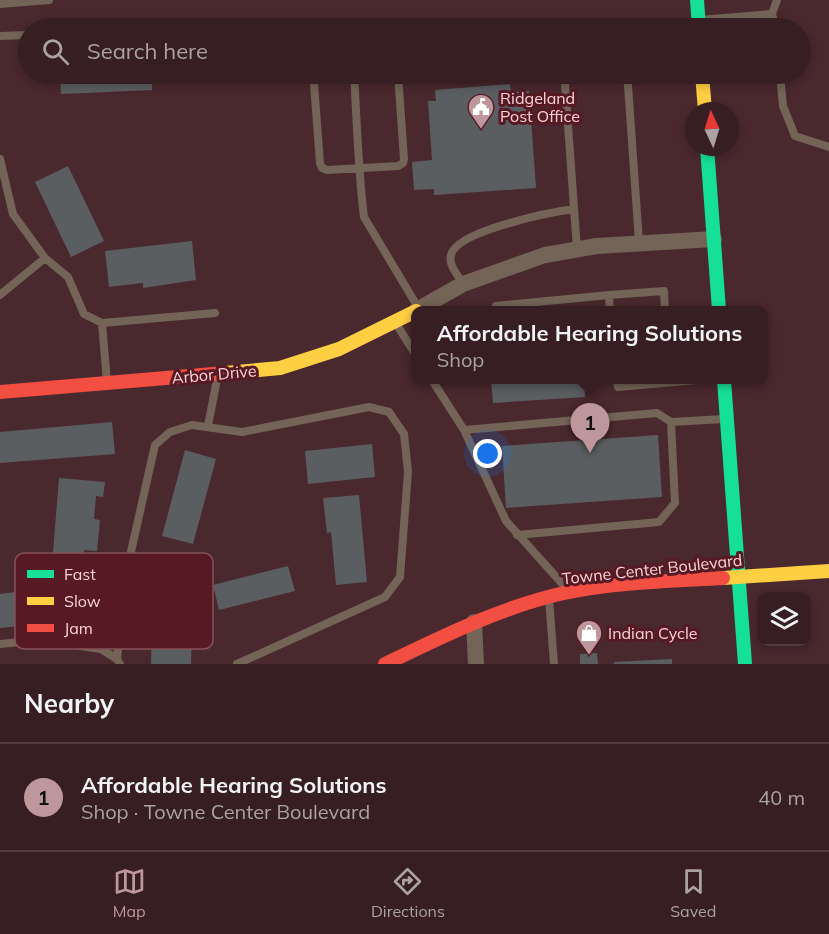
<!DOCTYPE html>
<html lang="en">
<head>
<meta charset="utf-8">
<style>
  :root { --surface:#371e22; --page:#422b2f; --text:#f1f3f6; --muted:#aaa2a5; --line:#513c40; --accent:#bd979b }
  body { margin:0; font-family:Mulish,sans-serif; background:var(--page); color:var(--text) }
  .controls { position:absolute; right:18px; bottom:18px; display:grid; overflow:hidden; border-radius:12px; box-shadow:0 3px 9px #0003 }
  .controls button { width:54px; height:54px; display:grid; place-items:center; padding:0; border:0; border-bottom:2px solid var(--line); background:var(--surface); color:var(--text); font:30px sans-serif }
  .compass { position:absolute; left:685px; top:102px; width:54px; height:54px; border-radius:50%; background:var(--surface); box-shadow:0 3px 9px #0003; rotate:356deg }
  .you { position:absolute; left:488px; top:454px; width:21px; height:21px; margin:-15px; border:4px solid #fff; border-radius:50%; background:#1a73e8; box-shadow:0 0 0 9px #1a73e833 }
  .badge { display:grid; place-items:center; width:39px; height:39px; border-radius:50%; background:var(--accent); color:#111; font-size:20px; font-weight:700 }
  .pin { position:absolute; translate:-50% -50px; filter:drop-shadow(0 2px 3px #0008) }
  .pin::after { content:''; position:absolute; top:32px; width:21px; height:18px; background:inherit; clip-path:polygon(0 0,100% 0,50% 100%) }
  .popup { position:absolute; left:411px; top:306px; width:357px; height:78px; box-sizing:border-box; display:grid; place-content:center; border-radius:12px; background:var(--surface); filter:drop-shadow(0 2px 4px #0005); font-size:20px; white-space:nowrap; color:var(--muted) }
  .popup b { font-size:22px; color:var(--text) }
  .popup::after { content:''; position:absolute; left:50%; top:100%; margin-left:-12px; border:12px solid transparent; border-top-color:var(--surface) }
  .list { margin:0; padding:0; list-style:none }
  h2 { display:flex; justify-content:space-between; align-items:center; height:78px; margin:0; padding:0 24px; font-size:26px }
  h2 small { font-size:20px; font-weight:400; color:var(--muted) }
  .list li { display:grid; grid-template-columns:39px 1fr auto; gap:18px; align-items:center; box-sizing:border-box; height:108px; padding:0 24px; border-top:2px solid var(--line) }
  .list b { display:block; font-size:22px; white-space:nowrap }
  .list p { margin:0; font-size:20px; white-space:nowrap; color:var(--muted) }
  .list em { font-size:20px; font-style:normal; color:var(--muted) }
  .icon { flex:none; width:33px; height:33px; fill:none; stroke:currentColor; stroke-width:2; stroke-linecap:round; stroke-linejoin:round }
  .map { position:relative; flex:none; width:829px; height:664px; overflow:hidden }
  .search { position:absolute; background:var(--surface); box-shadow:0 3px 9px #0003; left:18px; right:18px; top:18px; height:66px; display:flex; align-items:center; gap:15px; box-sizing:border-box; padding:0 21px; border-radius:33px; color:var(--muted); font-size:22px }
  .sheet { height:186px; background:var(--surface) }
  nav { display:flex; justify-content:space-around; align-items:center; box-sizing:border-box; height:84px; border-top:2px solid var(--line); background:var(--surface); font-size:16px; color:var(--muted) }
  nav a { display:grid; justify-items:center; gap:3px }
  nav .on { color:var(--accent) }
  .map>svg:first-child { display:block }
  .building { fill:#5b5e61 }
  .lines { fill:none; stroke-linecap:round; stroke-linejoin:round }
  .lane { stroke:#736457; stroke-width:8 }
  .street { stroke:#736457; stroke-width:16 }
  .fast { stroke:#16e098; stroke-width:14 }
  .slow { stroke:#ffcf43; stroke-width:14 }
  .jam { stroke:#f24e42; stroke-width:14 }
  .labels { text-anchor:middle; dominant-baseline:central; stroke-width:6; stroke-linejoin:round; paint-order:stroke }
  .poi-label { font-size:16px; fill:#fbd3d6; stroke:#571a25; text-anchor:start }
  .street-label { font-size:16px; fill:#fbd3d6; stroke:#571a25 }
  .key { fill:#571a25; stroke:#88525a; stroke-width:1.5 }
  .key-label { font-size:16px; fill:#fbd3d6 }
</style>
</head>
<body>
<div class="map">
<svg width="829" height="664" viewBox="0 0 829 664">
  <rect width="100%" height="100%" fill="#49282e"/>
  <path class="building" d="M60 74H152V90L61 94Z
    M510 84 511 92 529 91 536 188 434 195V189L414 190 412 162 432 160 428 101H436L435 90Z
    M68 166 104 241 71 257 35 182Z
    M192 241 196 280 143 288V283L109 287 105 251Z
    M491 380H584L585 397 493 403Z
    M112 422 115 454 0 463V432Z
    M658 435 662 497 506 508 502 446Z
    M372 444 375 477 308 484 305 451Z
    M185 450 216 459 193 544 162 536Z
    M59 478 105 482 103 497 96 496 94 519 100 520 97 551 84 550 81 592 50 589Z
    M359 495 367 582 336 585 331 532 327 533 323 498Z
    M154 554 197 555V576H190L189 595H193L191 664H151Z
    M288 566 295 591 219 610 213 585Z
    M24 591 28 625 0 628V594Z
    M597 653 598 664H580V654Z
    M672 659V664H614V662Z"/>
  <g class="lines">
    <path class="lane" d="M0 4 49 0
      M699 20 772 14
      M156 28H159
      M776 28 772 14 777 0
      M0 36 28 35
      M354 74H371
      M398 74 404 159 403 163 398 166 327 170 322 168 320 163 314 84 316 79 322 76 354 74C357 122 358 170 364 217L419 309
      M569 74 565 84 577 249
      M624 74 628 85 639 242
      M780 74 783 106 795 136 829 147
      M0 159 13 214 45 258 68 277 84 314 102 323 215 313
      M463 284C458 275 448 265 451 255 456 231 551 212 574 209
      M0 295 45 258
      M496 306 609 295
      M610 310 609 295 664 291 665 310
      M395 322 416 355
      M102 323 107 382
      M432 380 464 430 506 521 567 589
      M617 380 618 387 697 380
      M671 422 724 419
      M208 426 218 374
      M464 430 657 413 671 422 675 503 659 522 517 535
      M549 599 554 664
      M0 644 40 640 101 649 117 659 120 664
      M117 659 128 565 155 445 170 432 192 425 242 432 369 407 389 412 404 434 408 472 400 577 385 597 237 664"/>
    <path class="street" d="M417 310 463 284 545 255 597 246 714 239
      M474 622 476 664"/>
    <path class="fast" d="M697 0 699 28
      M707 147 719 310
      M724 380 745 664"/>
    <path class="slow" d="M702 74 705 111
      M225 373 280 368 339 349 416 311
      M723 578 829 571"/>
    <path class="jam" d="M0 392 225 373
      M385 664C442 637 501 607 564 593 614 582 671 581 723 578"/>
  </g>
  <defs>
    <g id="civic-pin" transform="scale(1.35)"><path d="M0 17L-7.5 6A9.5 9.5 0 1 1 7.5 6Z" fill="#bd979b" stroke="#571a25"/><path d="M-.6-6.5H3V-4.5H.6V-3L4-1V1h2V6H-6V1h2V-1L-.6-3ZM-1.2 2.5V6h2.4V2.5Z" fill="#fff"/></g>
    <g id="shop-pin" transform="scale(1.35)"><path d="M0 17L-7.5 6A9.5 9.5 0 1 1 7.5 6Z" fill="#bd979b" stroke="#571a25"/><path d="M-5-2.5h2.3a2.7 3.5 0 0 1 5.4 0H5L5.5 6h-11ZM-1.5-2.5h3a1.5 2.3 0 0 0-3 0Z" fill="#fff"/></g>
  </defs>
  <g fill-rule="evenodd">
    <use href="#civic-pin" x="481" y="107"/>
    <use href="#shop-pin" x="589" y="633"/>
  </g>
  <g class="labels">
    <g class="poi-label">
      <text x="500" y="98">Ridgeland<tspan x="500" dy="18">Post Office</tspan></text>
      <text x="608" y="633">Indian Cycle</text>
    </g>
    <g class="street-label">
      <text transform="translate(214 374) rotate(-5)">Arbor Drive</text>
      <text transform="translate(652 569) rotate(-6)">Towne Center Boulevard</text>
    </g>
  </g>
  <rect x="15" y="553" width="198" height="96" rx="9" class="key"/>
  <rect x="27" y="570" width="27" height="8" fill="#16e098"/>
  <rect x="27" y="597" width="27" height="8" fill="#ffcf43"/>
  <rect x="27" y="624" width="27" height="8" fill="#f24e42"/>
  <g class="key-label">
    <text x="64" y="580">Fast</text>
    <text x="64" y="607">Slow</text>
    <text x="64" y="634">Jam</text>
  </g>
</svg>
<div class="controls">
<button><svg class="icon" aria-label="layers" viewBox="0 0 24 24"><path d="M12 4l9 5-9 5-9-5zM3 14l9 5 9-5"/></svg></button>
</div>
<svg class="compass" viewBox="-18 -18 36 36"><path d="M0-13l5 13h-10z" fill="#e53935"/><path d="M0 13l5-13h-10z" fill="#aaa2a5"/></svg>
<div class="you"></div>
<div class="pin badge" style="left:590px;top:453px">1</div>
<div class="popup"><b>Affordable Hearing Solutions</b>Shop</div>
<div class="search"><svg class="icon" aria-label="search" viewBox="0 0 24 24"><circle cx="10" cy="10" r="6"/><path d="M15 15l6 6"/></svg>Search here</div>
</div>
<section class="sheet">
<h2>Nearby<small></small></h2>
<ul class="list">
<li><span class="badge">1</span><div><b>Affordable Hearing Solutions</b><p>Shop · Towne Center Boulevard</p></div><em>40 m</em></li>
</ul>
</section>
<nav>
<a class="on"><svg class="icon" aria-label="map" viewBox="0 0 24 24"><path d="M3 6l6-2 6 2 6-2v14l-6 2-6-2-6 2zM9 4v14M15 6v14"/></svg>Map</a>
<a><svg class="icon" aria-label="directions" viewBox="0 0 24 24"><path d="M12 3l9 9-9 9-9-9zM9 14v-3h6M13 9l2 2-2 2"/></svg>Directions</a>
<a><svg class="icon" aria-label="saved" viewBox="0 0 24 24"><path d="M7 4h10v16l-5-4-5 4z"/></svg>Saved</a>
</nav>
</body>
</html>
